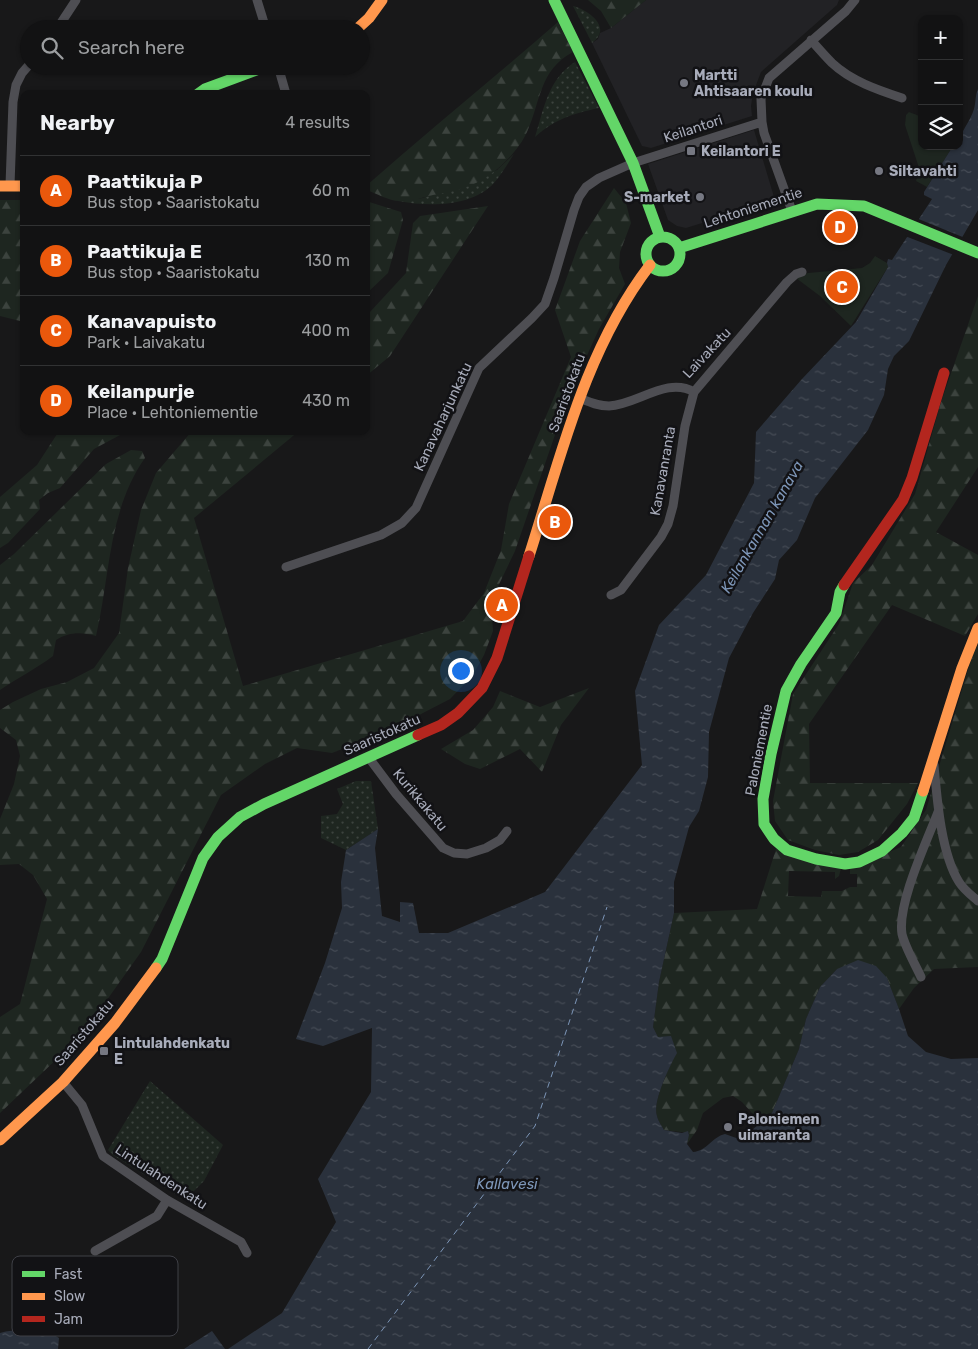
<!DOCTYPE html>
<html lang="en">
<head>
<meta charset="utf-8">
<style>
  :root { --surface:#121213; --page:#1f2021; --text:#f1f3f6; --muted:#9c9ea0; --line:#313233; --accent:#ea580c }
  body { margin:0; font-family:Rubik,sans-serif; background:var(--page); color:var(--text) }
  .controls { position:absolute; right:15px; top:15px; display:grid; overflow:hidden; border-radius:10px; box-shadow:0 1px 4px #0004 }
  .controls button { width:45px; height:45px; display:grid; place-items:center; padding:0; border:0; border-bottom:1px solid var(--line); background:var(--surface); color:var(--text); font:25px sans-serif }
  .you { position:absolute; left:460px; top:670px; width:18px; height:18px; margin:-12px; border:4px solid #fff; border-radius:50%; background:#1a73e8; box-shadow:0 0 0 8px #1a73e833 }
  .badge { display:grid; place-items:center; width:32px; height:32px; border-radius:50%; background:var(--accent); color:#fff; font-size:16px; font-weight:700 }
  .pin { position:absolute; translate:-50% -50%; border:2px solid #fff; box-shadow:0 1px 5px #0006 }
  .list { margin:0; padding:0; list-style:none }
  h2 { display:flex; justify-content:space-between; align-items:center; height:65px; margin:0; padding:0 20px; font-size:21px }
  h2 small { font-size:16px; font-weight:400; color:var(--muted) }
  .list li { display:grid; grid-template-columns:32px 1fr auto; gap:15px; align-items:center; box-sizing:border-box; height:70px; padding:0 20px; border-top:1px solid var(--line) }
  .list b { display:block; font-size:19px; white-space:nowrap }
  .list p { margin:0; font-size:16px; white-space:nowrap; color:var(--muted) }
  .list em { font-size:16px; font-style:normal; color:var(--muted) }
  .icon { flex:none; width:28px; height:28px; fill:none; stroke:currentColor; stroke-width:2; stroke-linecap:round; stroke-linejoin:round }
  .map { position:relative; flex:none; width:978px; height:1349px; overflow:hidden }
  .search { position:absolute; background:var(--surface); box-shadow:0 1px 4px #0004; left:20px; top:20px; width:350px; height:55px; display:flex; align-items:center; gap:12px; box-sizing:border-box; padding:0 18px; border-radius:28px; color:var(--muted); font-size:19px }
  .panel { position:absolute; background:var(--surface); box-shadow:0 1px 4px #0004; left:20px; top:90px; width:350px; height:345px; border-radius:10px }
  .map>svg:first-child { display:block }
  .built { fill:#222225 }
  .grass { fill:url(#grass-dots) }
  .forest { fill:url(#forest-firs) }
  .green { fill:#1e2620 }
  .water { fill:url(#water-ripples) }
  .pier { fill:#181819 }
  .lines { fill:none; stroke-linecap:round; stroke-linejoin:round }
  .ferry { stroke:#7d96b8; stroke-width:1; stroke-dasharray:6 5; stroke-linecap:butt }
  .street { stroke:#4e4e53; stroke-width:9 }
  .fast { stroke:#63d668; stroke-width:11 }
  .slow { stroke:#ff974d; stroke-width:11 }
  .jam { stroke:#b3261e; stroke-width:11 }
  .poi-dot { fill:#767882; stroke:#121215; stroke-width:2 }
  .labels { text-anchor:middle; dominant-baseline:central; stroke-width:5; stroke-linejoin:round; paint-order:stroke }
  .poi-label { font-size:14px; font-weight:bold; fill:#a8acba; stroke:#121215; text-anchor:start }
  .street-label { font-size:14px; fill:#a8acba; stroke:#121215 }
  .water-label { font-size:15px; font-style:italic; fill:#7d96b8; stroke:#121215 }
  .key { fill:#121215; stroke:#3f4047; stroke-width:1 }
  .key-label { font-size:14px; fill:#a8acba }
</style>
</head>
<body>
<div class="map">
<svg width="978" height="1349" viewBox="0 0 978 1349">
  <defs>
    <pattern id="grass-dots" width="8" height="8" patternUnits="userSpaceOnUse" patternTransform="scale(1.25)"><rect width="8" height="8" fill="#1e2620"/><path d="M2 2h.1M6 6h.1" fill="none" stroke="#3c433e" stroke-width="1.8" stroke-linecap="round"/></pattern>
    <pattern id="forest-firs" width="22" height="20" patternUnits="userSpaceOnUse" patternTransform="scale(1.25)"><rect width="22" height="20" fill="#1e2620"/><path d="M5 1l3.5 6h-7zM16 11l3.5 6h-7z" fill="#3c433e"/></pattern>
    <pattern id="water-ripples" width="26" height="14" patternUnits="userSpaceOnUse" patternTransform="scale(1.25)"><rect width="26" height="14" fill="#2a313c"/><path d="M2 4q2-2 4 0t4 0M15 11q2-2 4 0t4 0" fill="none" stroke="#464c56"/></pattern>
  </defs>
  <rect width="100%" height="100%" fill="#181819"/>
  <path class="built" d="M646 0H839L837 5 761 72 753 93 751 106 752 116 651 148 642 146 592 43 598 39 600 33 611 28Z
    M754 130 774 197 767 203 686 228 677 226 668 220 648 164Z"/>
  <path class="grass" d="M573 6C589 10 613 28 592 43Z
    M575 62 599 108C572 114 555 119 535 137 544 109 548 79 575 62Z
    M514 154C508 163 502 174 494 183 472 207 429 207 398 201L423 198 497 170Z
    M356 781H371L378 829 346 850 321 838V816L337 814 343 804 337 789Z
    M150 1081 223 1145 204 1181 185 1200 113 1155 108 1150Z"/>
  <path class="forest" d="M588 0H646L611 28 601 11Z
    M558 22 573 52C539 70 541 101 527 132 517 154 490 180 466 187 456 191 444 193 433 195 422 198 410 201 399 201 389 201 376 193 366 190V186C429 130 495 77 558 22Z
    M614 188 626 203 631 223 620 252 619 268 625 284 599 329 568 397 515 551 491 601 493 631 484 655 473 675 450 699 392 729 332 753 297 748 265 764 221 795 141 952 82 1035 0 1113V1017L20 1004 47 899 33 875 19 864 0 865V819L14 784 20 756 16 740 0 728V710L13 702 41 689 67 682 94 668 119 633 128 568 141 510 156 473 192 431H299L194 518 243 686 463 621 484 593 501 550 509 504 571 357 555 310 580 241Z
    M0 200H24V322L0 316Z
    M366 201 401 212 403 220 388 273 366 294Z
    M488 206 390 356 366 376V314L370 312 406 273 413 223 420 216Z
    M978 296V467L936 532 978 555V614L965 636 892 605 809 724 810 783H918L907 804 878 840 858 852 839 855 815 850 788 840 775 821 773 801 793 694 839 624 853 583 872 565 915 494 941 402Z
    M59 431H130L120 435 94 449 60 488 48 493 39 500 40 509 8 543 0 548V497L37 465Z
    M131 450 142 451 145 458C108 510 110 577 96 636 80 632 70 632 56 640L53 656C36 669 17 678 0 690V565L14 554 106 464Z
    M978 645V967L934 969 914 988 899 1009 887 978 837 969 820 987 806 1019 799 1049 772 1113 761 1123 742 1102 733 1096 723 1098 703 1113 697 1130 687 1144 689 1133 664 1130C662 1126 658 1121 657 1116 652 1103 670 1065 676 1053L658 1037 653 1027 659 982 674 913 757 909 776 849 841 868 839 876 835 879V872L789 871 788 896 821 897 822 891H842L850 887H857V874H850V868L901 847 926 810 973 653Z
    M589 688 561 725 542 772 520 749 480 769 465 764 441 749 473 730 493 707 500 691 540 707Z"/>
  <path class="green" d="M909 112 922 117V146H953L927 187 916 181 919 168 905 125 906 115Z
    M875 256 887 263 888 267 851 326 820 296 796 278 808 273 862 268 870 263Z"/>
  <path class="water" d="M978 89V210L946 265 909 341 894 356 888 369 884 395 868 430 815 498 797 540 779 560 775 579 753 613 729 658 709 732 708 777 699 811 689 827 674 882V913L659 982 653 1027 658 1037 671 1036 677 1053C670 1065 652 1103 657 1116 658 1121 662 1126 664 1130L682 1133 688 1131 689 1135 687 1144 693 1152C707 1151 712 1137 725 1134L739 1139 744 1137 772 1113 799 1049 806 1019 820 987 837 969 858 960 876 966 887 978 899 1009 908 1036 926 1052 951 1059 978 1058V1349H228L282 1313 336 1222 318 1179 371 1092 372 1028 323 1046 296 1039 325 963 342 908 341 882 346 850 378 829 375 848 382 916 400 922V902L413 903 419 933H448L545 892 642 765 635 691 659 625 706 575 754 483 756 432 802 379 856 322 888 267 887 263 888 259 892 260 932 199 924 195V192L953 146H959C959 132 970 123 974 109 976 102 975 96 978 89Z
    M44 1329 59 1338 58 1349H0V1333C16 1328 28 1332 44 1329Z
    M212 1331 225 1349H184Z"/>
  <path class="pier" d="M916 218 965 238 954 255 905 236Z"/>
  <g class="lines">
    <path class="ferry" d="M368 1349 535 1126 607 907"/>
    <path class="street" d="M257 0 266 29
      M57 29 76 0
      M811 40C818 48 825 56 832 63 851 81 878 90 902 98
      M278 66 286 94
      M10 185 13 102 16 85 22 73 29 65
      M792 211 764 133 762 122 761 99 769 78 846 11 855 0
      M579 398C589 402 598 406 609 406 637 405 667 376 694 392L787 282 796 274 802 272
      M286 567 381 535 402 523 416 508 479 368 532 318 545 304 554 278 574 210 579 197 586 187 599 178 633 163 762 122
      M611 595 621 590 661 537 668 524 673 506 685 426 694 392
      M369 758 396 794 443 848 454 853 467 854 486 848 500 840 507 831
      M934 765C937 799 941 853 959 882 964 890 971 895 978 901
      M921 977C915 964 905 947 902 934 897 904 927 841 938 812
      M63 1082 82 1105 103 1156 167 1200 241 1242 247 1253
      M95 1251 157 1216 167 1200"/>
    <path class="fast" d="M554 0 633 163 660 237
      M198 94 205 89 267 66
      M646 254a17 17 0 1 1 34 0a17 17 0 1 1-34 0Z
      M679 248 817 204 864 206 978 253
      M844 585 840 592 836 613 801 664 786 691 771 754 763 799 764 824 774 839 787 850 816 859 845 864 859 862 882 851 902 833 914 818 923 791
      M156 968 162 959 203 858 218 837 240 817 264 804 418 735"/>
    <path class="slow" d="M357 29 369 18 382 0
      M0 186H24
      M529 556C561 456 585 350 650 265
      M923 791 962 668 978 628
      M0 1140 63 1082 115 1023 156 968"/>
    <path class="jam" d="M844 585 903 500 912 478 944 373
      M418 735 441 725 458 713 482 688 497 658 529 556"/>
  </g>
  <g class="poi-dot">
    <circle cx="684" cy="83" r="5"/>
    <rect x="686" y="146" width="10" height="10" rx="2.5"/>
    <circle cx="879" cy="171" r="5"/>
    <circle cx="700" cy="197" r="5"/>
    <rect x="99" y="1046" width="10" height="10" rx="2.5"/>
    <circle cx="728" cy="1127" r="5"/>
  </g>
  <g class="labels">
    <g class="poi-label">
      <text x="694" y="75">Martti<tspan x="694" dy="16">Ahtisaaren koulu</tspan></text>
      <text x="701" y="151">Keilantori E</text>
      <text x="889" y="171">Siltavahti</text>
      <text x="690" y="197" text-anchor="end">S-market</text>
      <text x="114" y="1043">Lintulahdenkatu<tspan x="114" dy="16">E</tspan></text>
      <text x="738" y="1119">Paloniemen<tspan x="738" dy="16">uimaranta</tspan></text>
    </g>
    <g class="street-label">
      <text transform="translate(693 129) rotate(-18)">Keilantori</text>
      <text transform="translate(753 208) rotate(-18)">Lehtoniementie</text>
      <text transform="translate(707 353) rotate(-47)">Laivakatu</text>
      <text transform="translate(567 393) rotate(-70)">Saaristokatu</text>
      <text transform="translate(443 417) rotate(-65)">Kanavaharjunkatu</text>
      <text transform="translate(663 471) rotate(-80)">Kanavanranta</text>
      <text transform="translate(382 735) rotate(-24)">Saaristokatu</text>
      <text transform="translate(759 750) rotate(-79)">Paloniementie</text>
      <text transform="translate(420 800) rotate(50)">Kurikkakatu</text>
      <text transform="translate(84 1033) rotate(-49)">Saaristokatu</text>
      <text transform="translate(161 1177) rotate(33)">Lintulahdenkatu</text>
    </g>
    <g class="water-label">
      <text transform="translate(762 527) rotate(-60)">Keilankannan kanava</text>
      <text x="507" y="1184">Kallavesi</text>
    </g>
  </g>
  <rect x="12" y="1256" width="166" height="80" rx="8" class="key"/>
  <rect x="22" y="1271" width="23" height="6" fill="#63d668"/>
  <rect x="22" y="1293" width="23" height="7" fill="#ff974d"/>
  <rect x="22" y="1316" width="23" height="6" fill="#b3261e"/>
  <g class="key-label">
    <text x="54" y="1279">Fast</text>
    <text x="54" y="1301">Slow</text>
    <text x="54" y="1324">Jam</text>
  </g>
</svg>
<div class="controls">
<button>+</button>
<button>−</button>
<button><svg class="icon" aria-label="layers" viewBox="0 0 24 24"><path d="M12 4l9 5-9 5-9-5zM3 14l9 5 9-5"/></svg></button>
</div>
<div class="you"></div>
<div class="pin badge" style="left:502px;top:605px">A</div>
<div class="pin badge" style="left:555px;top:522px">B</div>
<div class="pin badge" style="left:842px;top:287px">C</div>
<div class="pin badge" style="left:840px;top:227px">D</div>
<div class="search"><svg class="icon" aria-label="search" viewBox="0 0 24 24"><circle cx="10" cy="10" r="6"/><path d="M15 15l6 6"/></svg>Search here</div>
<section class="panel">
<h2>Nearby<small>4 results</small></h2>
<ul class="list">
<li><span class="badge">A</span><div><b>Paattikuja P</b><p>Bus stop · Saaristokatu</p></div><em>60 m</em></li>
<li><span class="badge">B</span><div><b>Paattikuja E</b><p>Bus stop · Saaristokatu</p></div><em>130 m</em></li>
<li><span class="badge">C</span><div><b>Kanavapuisto</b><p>Park · Laivakatu</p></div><em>400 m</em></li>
<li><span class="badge">D</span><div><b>Keilanpurje</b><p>Place · Lehtoniementie</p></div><em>430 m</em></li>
</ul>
</section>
</div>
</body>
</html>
